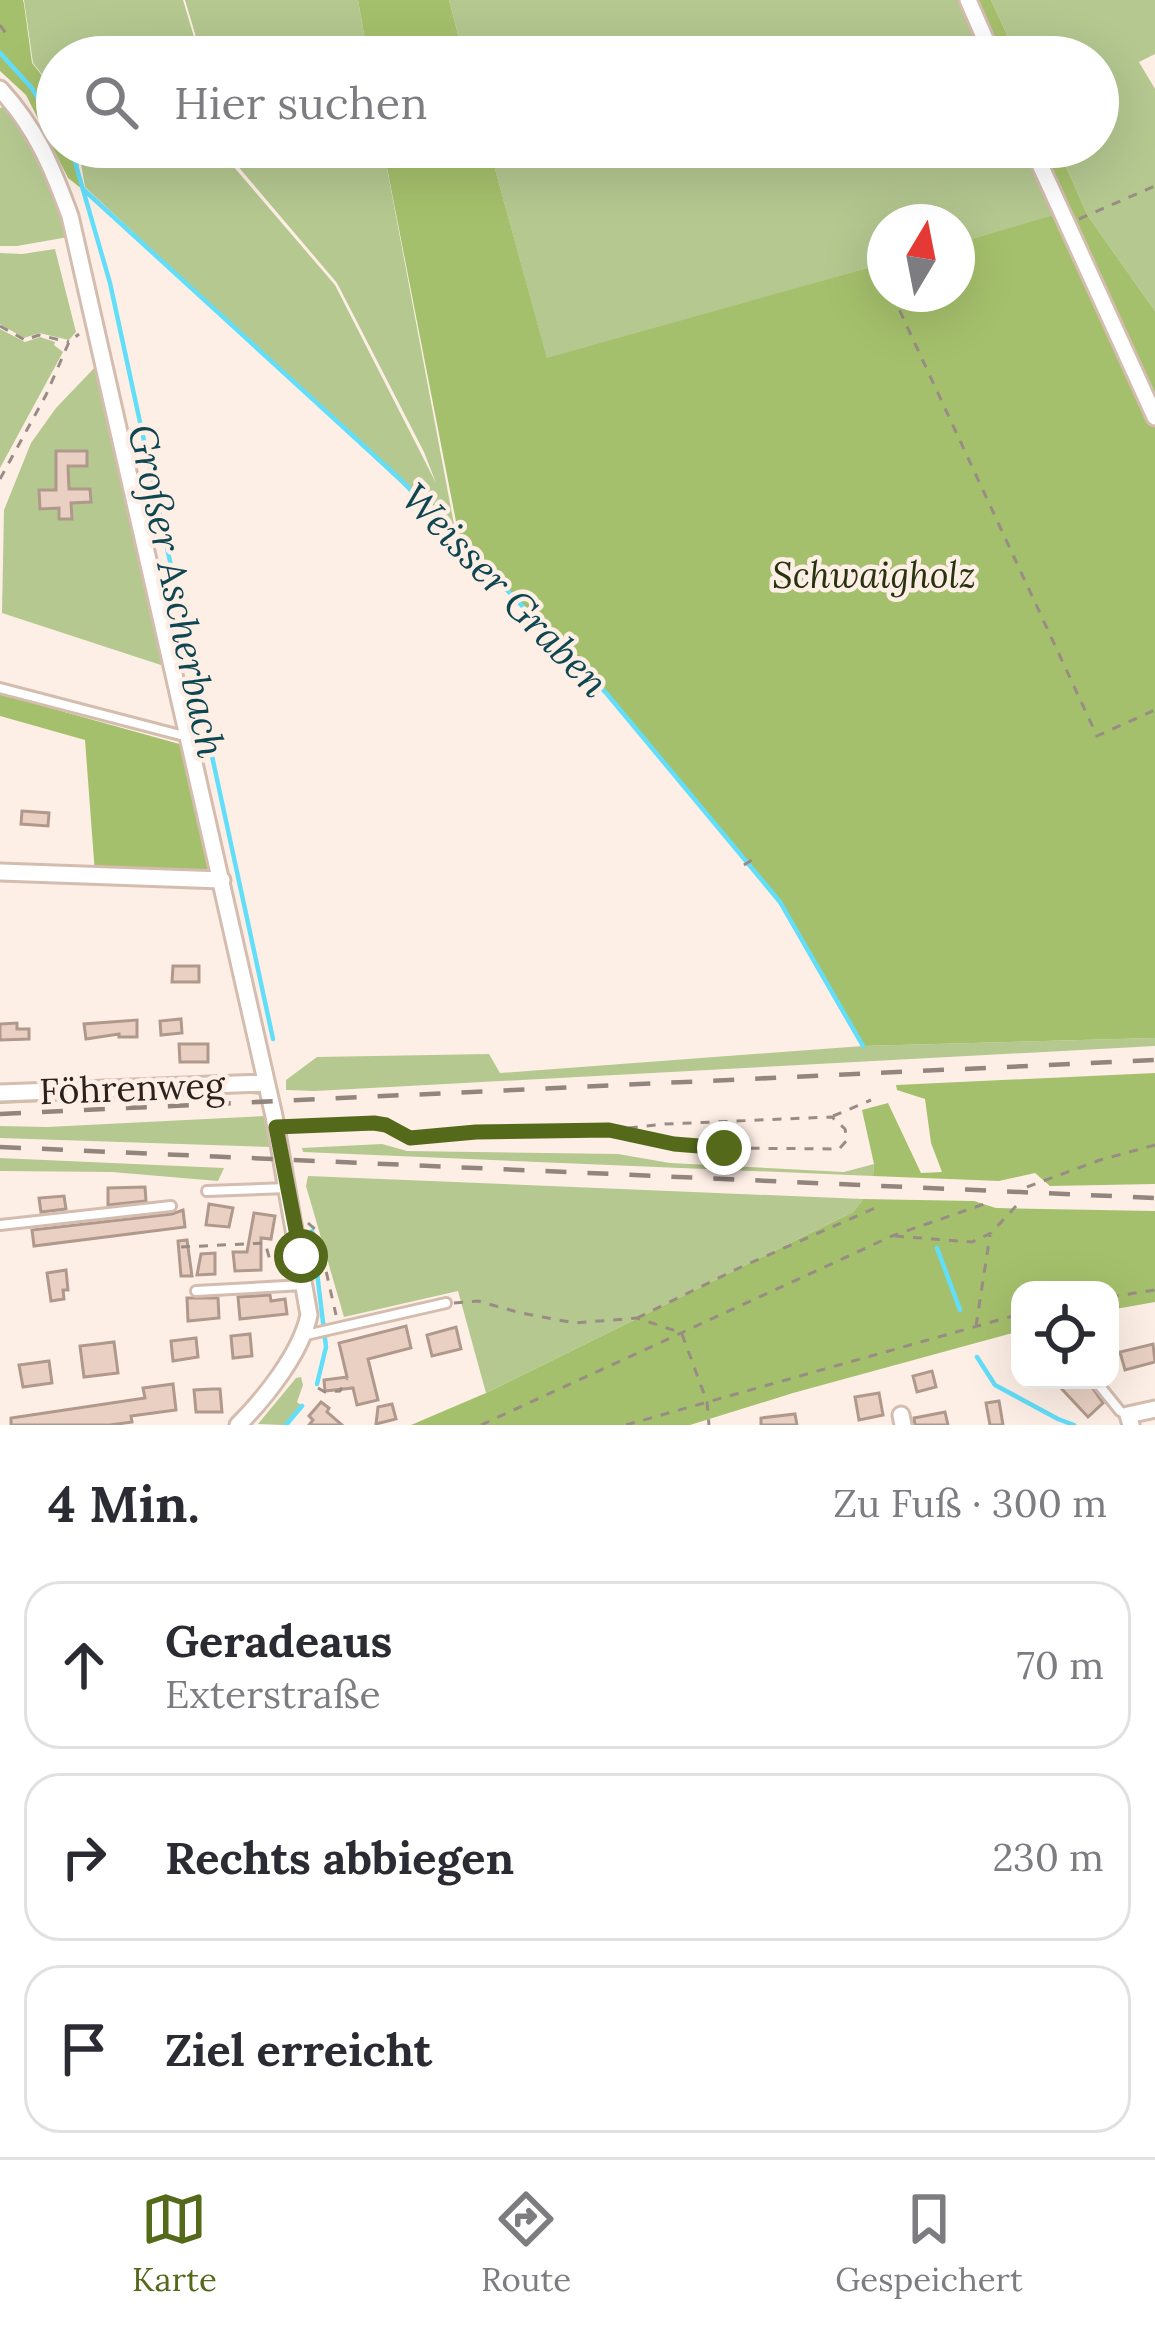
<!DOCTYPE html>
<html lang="de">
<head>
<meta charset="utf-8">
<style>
  :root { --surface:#fff; --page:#f2f2f3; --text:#2b2b33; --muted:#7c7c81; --line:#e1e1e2; --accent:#546a1a }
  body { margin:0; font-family:Lora,serif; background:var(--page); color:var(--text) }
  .controls { position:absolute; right:36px; bottom:36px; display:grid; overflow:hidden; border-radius:24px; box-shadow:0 12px 48px #0002 }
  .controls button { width:108px; height:108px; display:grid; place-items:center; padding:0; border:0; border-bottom:3px solid var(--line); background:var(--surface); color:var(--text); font:60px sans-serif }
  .compass { position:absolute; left:867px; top:204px; width:108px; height:108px; border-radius:50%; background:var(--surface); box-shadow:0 12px 48px #0002; rotate:10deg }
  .stop { position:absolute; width:36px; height:36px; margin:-27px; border:9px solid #546a1a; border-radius:50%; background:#fff }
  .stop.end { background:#546a1a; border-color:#fff; box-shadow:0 3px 12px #0008 }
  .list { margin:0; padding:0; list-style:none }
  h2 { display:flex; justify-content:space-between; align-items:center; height:156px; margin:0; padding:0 48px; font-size:51px }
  h2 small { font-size:39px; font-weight:400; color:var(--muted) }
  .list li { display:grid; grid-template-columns:78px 1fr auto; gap:36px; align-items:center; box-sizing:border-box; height:168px; margin:0 24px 24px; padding:0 24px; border:3px solid var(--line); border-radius:36px }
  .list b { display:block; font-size:45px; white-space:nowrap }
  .list p { margin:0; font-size:39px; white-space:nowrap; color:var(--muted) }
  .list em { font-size:39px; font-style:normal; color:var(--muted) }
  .icon { flex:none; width:66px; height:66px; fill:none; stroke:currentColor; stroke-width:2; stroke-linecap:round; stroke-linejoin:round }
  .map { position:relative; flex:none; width:1155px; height:1425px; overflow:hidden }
  .search { position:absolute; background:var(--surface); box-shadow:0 12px 48px #0002; left:36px; right:36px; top:36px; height:132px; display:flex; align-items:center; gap:30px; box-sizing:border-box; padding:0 42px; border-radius:66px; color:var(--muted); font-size:45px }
  .sheet { height:732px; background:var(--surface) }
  nav { display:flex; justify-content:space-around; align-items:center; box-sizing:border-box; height:168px; border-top:3px solid var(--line); background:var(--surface); font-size:33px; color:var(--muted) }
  nav a { display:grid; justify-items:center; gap:6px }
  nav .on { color:var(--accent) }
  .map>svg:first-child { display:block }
  .green { fill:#b5c890 }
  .forest { fill:#a5c06c }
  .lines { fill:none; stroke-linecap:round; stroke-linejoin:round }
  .stream { stroke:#63def9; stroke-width:4.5 }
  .building { fill:#e9d0c3; stroke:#b0998c; stroke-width:3 }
  .lane-casing { stroke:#d4bcaf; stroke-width:14 }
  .street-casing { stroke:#d4bcaf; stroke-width:21 }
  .path { stroke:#988c85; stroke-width:3; stroke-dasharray:9 9; stroke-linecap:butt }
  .lane { stroke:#fff; stroke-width:8 }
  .street { stroke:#fff; stroke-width:15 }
  .rail { stroke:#91857e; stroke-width:4.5; stroke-dasharray:21 21; stroke-linecap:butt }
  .route { stroke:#546a1a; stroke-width:15 }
  .labels { text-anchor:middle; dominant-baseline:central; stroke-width:9; stroke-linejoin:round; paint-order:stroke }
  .park-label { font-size:36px; font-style:italic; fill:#27320e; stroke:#feefe6 }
  .street-label { font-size:36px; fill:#2b221d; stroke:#feefe6 }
  .water-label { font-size:39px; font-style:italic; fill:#0e4651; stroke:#feefe6 }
</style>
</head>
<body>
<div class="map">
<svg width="1155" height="1425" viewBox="0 0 1155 1425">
  <rect width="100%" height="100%" fill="#feefe6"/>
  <path class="green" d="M24 0H183L200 57H57V93L33 63Z
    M185 0H358L368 57H202Z
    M449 0H968L993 57H464Z
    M991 0H1155V54L1139 62 1155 89V311L1088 216 1057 147H1098V57H1017Z
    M13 104 74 236 17 246H0V108Z
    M78 147H227L233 166 335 285 436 483 424 452 337 283 236 164 230 147H383L456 535 85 187Z
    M489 147H1032L1061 214 957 243V222H885V263L547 359Z
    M55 249 76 332 69 340 39 333 24 338 0 324V253L22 254Z
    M0 329 25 342 40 337 55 342 54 345 63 352 0 468Z
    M99 363 167 667 2 613 4 510 31 443 56 408Z
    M1155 1038V1046L315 1091 286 1090V1080L317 1057 489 1054 500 1073 863 1046Z
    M254 1087 261 1095 240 1093 0 1104V1096Z
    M266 1116 272 1147 0 1138V1126L47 1127Z
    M382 1144 407 1151 618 1154 670 1163 844 1172 874 1164 873 1176 303 1152 302 1148Z
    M0 1158 224 1168 218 1181 112 1172 0 1171Z
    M308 1176 863 1199 853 1212 486 1393 458 1291 344 1317 306 1186Z
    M301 1377 303 1385 297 1402 301 1405 284 1425 258 1424 296 1378Z"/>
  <path class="forest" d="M0 0H23L24 4 32 63 57 94V147H76L82 189 68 178 26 95 0 71Z
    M358 0H449L464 57H368Z
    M968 0H991L1017 57H993Z
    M383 147H489L547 358 885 263V294H957V243L1061 213 1032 147H1057L1088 216 1155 311V1038L863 1046 780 902 607 694 460 542Z
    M0 694 183 745 213 878 95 874 85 740 0 716Z
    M1155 1073V1184L1050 1186 1035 1173 999 1181 873 1176 874 1164 862 1110 888 1103 921 1173 942 1172 931 1143 925 1099 897 1090 896 1085Z
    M863 1199 974 1201 996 1208 1155 1211V1302L1110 1310V1290H1020V1331L793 1393 690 1425H411L486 1393 853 1212Z"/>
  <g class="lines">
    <path class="stream" d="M0 53 31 87 57 129
      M68 147 73 155 110 283 273 1039
      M83 189 400 479 607 694 780 902 863 1046
      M312 1231 326 1347 317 1384
      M937 1248 960 1310
      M977 1357 995 1385 1058 1419 1074 1425
      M286 1425 302 1406"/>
  </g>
  <path class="building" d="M56 451H87V466H68L69 489H90L91 502 71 503 72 519H59V508L40 509 39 490H56Z
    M22 811 49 813 48 826 21 824Z
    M173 966H199V982H172Z
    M181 1019 182 1033 161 1035 160 1021Z
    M137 1020V1037H119V1034L86 1039 84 1024Z
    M17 1023V1029H29V1039L0 1040V1024Z
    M179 1044H208V1062H180Z
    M145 1187 146 1201 108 1205V1188Z
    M64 1196 66 1209 41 1212 39 1198Z
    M209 1204 233 1208 229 1227 206 1225Z
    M183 1210 185 1227 34 1246 32 1230 172 1214Z
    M254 1213 275 1216 271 1239 261 1238V1270L235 1271 233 1252H247Z
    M187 1240 192 1276H181L178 1241Z
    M215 1253V1274L197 1275 201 1254Z
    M66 1270 68 1290H63L64 1299 51 1301 47 1273Z
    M270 1295 271 1301 285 1299 287 1314 240 1319 238 1297Z
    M187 1298H218L219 1318 188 1321Z
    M406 1326 411 1348 368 1359 378 1400 357 1405 353 1388 325 1391 324 1380 347 1377 339 1343Z
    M456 1327 461 1349 432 1356 427 1335Z
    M250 1334 252 1356 233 1358 231 1336Z
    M196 1338 198 1357 173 1361 171 1341Z
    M114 1342 118 1373 84 1377 80 1346Z
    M1153 1344 1155 1362 1125 1370 1120 1352Z
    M49 1361 52 1383 23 1387 19 1365Z
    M932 1371 936 1387 917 1392 913 1376Z
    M1068 1380H1087L1103 1403 1088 1417 1060 1387Z
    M173 1384 176 1410 131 1416 132 1422 110 1425H11V1418L145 1398 143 1388Z
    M213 1389H220L222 1412H196L194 1390Z
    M879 1393 883 1415 859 1420 855 1397Z
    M999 1401 1003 1425H990L986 1403Z
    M321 1402 329 1408 327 1412 342 1425H309L313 1420 309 1416Z
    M392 1404 396 1419 376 1424 378 1407Z
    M945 1412 948 1425H915L914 1418Z
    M795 1414 797 1425H761V1418Z"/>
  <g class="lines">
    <g class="lane-casing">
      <path id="lane" d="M0 688 188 737
        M207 1191 287 1188
        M0 1225 171 1206
        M196 1291 304 1285
        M306 1335 446 1303
        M1095 1380 1120 1411 1126 1414"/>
    </g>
    <g class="street-casing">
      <path id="street" d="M968 0 993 57
        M0 89C36 128 52 167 70 216L274 1116 309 1315C301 1353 265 1398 238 1425
        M1032 147 1155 417
        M0 872 222 880
        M0 1093 265 1083
        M901 1415 903 1425
        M1131 1425 1128 1415 1155 1409"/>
    </g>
    <path class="path" d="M0 25 10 39
      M1079 219 1155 186
      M876 260 885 279
      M892 294 1097 736 1155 710
      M0 326 25 340 39 335 69 342
      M0 479 46 395 69 342 79 334
      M435 521 441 515
      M744 865 752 860
      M833 1116 871 1100
      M290 1126 374 1123C390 1126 402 1138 419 1138L476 1132 609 1130 665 1124 832 1117 845 1129 847 1140 839 1149 724 1148 674 1144 609 1130
      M1027 1187 1100 1160 1155 1145
      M308 1223 317 1231 336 1315
      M895 1236 972 1242 991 1233 1017 1205
      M181 1247 265 1243 270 1260 287 1258
      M1110 1297 1155 1290
      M454 1303 478 1301 521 1313 575 1323 637 1318 679 1332
      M637 1318 739 1268 875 1208
      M976 1326 990 1235
      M682 1334 707 1402 709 1425
      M318 1388 325 1392 340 1391 347 1379
      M481 1425 892 1236 990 1202
      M626 1425 1020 1314"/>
    <use href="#lane" class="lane"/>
    <use href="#street" class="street"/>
    <path class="rail" d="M0 1114 1155 1060
      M0 1147 1155 1198"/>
  </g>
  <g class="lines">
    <path class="route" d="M301 1256 276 1127 374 1123 386 1125 410 1138 476 1132 609 1130 674 1144 724 1148"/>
  </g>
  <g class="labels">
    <g class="park-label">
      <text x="874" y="575">Schwaigholz</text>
    </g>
    <g class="street-label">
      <text transform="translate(132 1088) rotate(-2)">Föhrenweg</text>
    </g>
    <g class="water-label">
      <text transform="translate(505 590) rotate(46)">Weisser Graben</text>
      <text transform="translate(177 591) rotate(78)">Großer Ascherbach</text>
    </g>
  </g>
</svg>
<div class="controls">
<button><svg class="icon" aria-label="locate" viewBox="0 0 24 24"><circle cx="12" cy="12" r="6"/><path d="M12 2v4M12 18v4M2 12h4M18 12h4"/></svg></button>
</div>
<svg class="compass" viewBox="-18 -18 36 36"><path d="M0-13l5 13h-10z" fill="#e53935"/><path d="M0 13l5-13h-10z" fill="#7c7c81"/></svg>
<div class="stop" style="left:301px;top:1256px"></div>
<div class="stop end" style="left:724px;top:1148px"></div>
<div class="search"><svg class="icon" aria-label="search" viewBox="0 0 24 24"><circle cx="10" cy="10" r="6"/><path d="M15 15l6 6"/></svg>Hier suchen</div>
</div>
<section class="sheet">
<h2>4 Min.<small>Zu Fuß · 300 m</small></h2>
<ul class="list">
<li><svg class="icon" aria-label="ahead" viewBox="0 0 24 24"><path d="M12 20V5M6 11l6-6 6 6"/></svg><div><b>Geradeaus</b><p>Exterstraße</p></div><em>70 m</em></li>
<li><svg class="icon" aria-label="right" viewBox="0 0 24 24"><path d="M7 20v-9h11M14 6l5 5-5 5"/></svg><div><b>Rechts abbiegen</b></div><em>230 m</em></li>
<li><svg class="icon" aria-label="arrive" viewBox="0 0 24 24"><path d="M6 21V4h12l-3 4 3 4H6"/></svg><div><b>Ziel erreicht</b></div></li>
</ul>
</section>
<nav>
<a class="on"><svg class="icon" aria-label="map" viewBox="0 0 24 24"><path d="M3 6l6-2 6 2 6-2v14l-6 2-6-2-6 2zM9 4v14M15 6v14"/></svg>Karte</a>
<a><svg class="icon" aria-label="directions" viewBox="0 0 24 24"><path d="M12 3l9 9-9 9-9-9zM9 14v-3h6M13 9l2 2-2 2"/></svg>Route</a>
<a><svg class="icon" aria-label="saved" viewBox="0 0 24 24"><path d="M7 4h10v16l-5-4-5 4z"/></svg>Gespeichert</a>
</nav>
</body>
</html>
